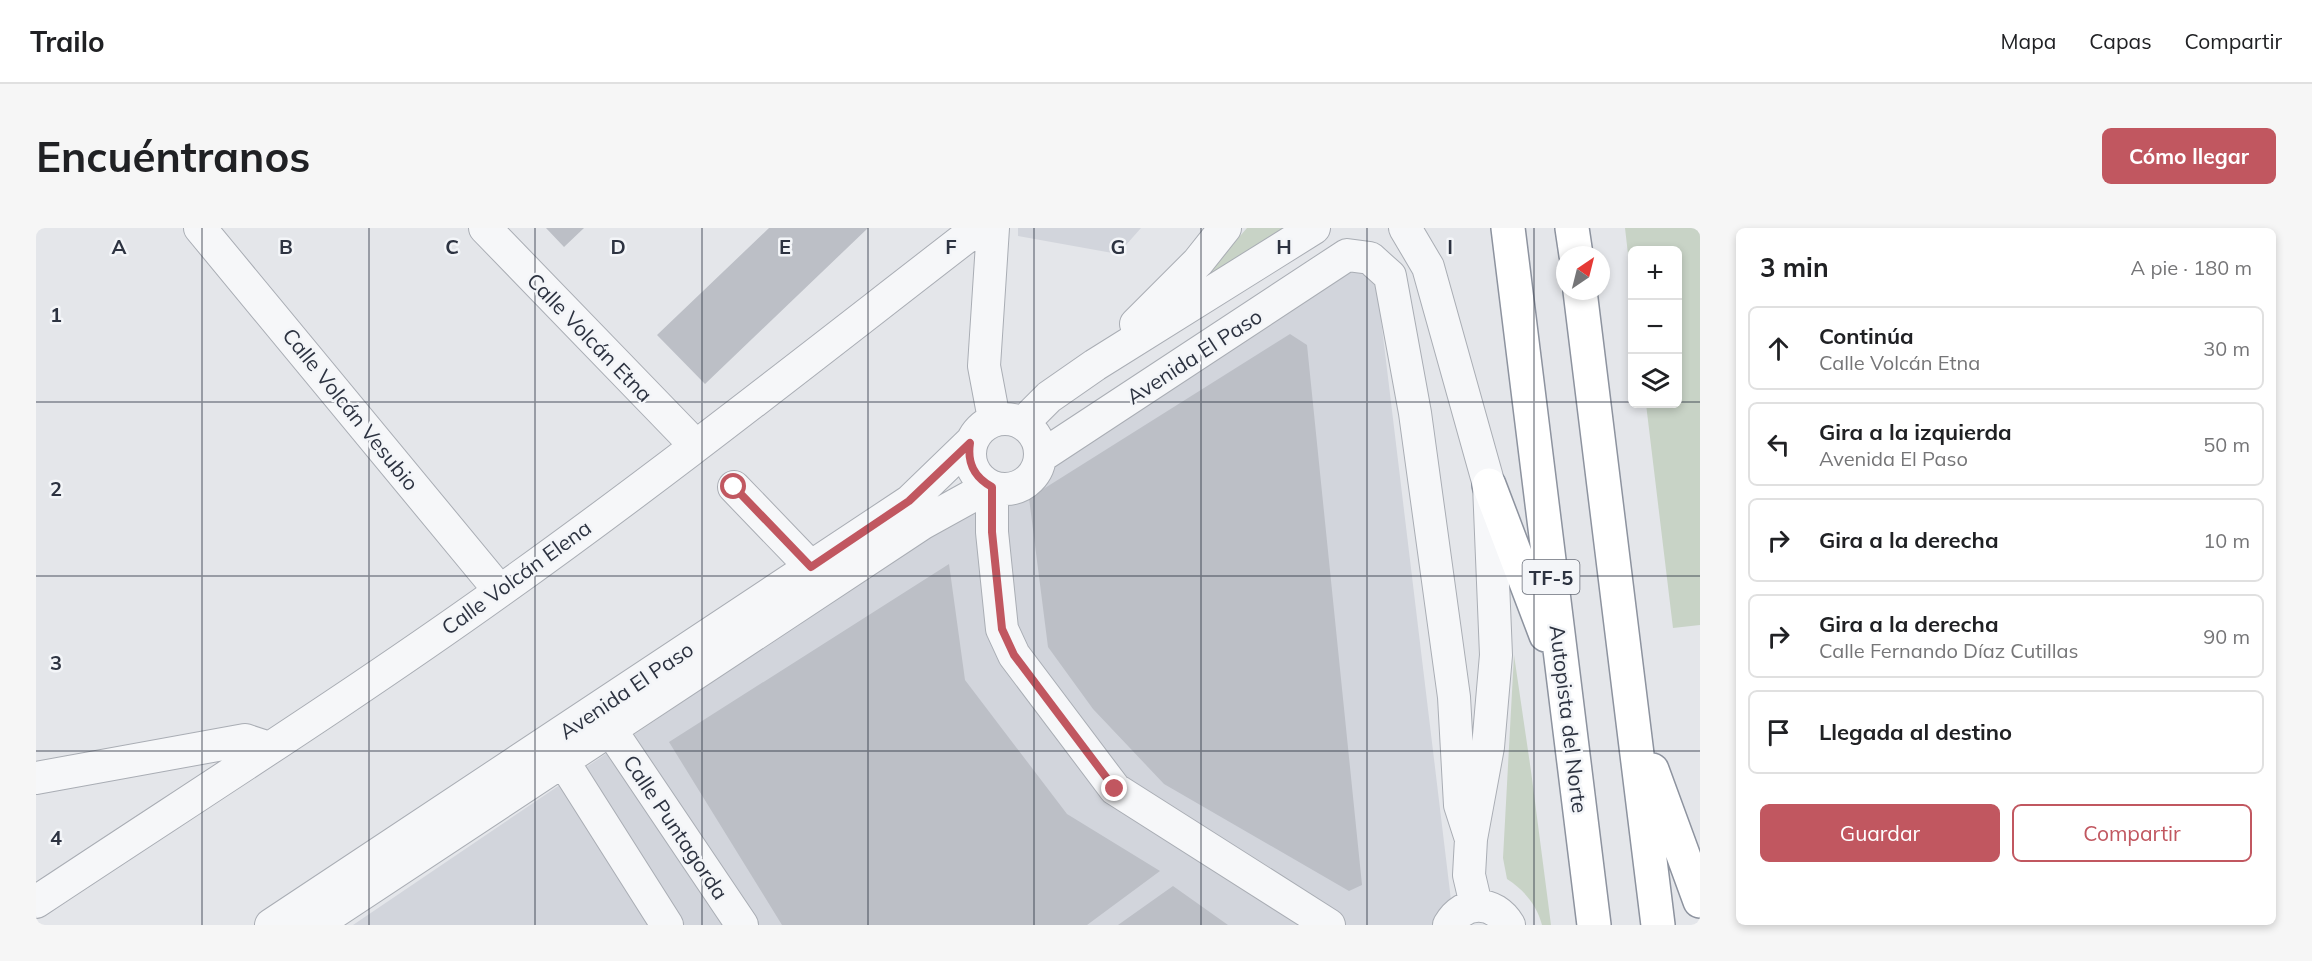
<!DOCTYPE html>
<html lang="es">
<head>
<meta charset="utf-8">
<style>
  :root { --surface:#fff; --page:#f6f6f6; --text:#202124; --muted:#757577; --line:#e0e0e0; --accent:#c15760 }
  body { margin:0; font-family:Mulish,sans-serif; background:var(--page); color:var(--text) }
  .controls { position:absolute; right:18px; top:18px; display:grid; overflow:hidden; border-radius:9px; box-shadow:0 3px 9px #0003 }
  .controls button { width:54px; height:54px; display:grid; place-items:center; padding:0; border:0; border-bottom:2px solid var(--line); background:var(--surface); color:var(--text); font:30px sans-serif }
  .compass { position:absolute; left:1520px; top:18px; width:54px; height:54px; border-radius:50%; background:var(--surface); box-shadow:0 3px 9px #0003; rotate:35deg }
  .stop { position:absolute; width:18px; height:18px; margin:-14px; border:4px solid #c15760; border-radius:50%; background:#fff }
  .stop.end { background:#c15760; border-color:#fff; box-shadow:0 2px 6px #0008 }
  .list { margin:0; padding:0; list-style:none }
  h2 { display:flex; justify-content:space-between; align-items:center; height:78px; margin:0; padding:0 24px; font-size:26px }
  h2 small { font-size:20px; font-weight:400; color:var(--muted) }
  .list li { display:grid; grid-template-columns:39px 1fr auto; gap:18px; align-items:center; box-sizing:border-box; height:84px; margin:0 12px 12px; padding:0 12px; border:2px solid var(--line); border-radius:9px }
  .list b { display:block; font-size:22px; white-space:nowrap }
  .list p { margin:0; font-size:20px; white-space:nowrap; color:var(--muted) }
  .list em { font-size:20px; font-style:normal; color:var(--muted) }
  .actions { display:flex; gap:12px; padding:18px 24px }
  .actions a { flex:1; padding:14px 0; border:2px solid var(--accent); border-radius:9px; text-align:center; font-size:21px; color:var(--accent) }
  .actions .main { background:var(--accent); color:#fff }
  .icon { flex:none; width:33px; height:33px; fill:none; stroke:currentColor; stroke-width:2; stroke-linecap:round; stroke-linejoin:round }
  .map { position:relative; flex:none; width:1664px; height:697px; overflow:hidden; border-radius:9px }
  header { display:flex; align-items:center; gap:36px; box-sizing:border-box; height:84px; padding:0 30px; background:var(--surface); border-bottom:2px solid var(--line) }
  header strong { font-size:28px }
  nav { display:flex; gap:33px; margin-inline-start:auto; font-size:21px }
  .intro { display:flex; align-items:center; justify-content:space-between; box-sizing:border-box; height:144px; padding:0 36px }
  h1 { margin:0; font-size:42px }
  .button { padding:15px 27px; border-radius:9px; background:var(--accent); color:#fff; font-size:21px; font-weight:700 }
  main { display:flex; gap:36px; padding:0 36px }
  aside { flex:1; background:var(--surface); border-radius:9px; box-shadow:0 3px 9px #0003 }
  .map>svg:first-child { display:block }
  .built { fill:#d2d5dc }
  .green { fill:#c8d3c6 }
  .building { fill:#bcbfc6 }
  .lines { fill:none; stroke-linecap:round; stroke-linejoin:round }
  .minor-casing { stroke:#a9adb4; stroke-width:34 }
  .highway-casing { stroke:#8d939f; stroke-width:36 }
  .minor { stroke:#f6f7f9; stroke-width:32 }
  .highway { stroke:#fff; stroke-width:33 }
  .route { stroke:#c15760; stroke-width:8 }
  .grid { fill:none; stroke:#2d3341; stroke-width:1.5; stroke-opacity:0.55 }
  .labels { text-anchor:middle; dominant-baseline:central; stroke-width:5; stroke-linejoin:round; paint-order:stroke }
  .shield { fill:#f3f5f8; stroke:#686d78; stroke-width:1.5 }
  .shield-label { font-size:20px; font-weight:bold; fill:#2d3341 }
  .street-label { font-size:21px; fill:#2d3341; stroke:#f3f5f8 }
  .grid-label { font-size:20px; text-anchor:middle; font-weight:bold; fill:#2d3341; stroke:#f3f5f8; stroke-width:5; stroke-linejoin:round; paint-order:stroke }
</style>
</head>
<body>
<header>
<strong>Trailo</strong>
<nav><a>Mapa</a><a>Capas</a><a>Compartir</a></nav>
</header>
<div class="intro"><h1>Encuéntranos</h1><a class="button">Cómo llegar</a></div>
<main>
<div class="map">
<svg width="1664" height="697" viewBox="0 0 1664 697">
  <rect width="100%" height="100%" fill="#e4e6ea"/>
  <path class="built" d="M982 0H1105L1082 26 982 8Z
    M1337 25 1418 697H317L1029 215Z"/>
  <path class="green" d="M1211 0H1255L1175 46 1177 39Z
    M1589 0H1664V397L1637 400 1610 176H1642V22H1596V61Z
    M1478 427 1495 543 1515 697H1506C1501 677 1488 662 1471 651L1467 630Z"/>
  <path class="building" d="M510 0H548L528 19Z
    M733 0H832L669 156 621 107Z
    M1254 106 1271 117 1326 657 1313 663 1128 556 1057 481 1012 419 993 270Z
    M913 336 929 452 1031 586 1124 643 1051 697H746L633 514Z
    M1137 658 1192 697H1082Z"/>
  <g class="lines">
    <g class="minor-casing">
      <path id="minor" d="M164 0 464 363
        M449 0 660 218
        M957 0 948 138 958 191
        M1369 0 1392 39 1453 257 1460 427 1452 519 1435 611 1433 647 1440 677
        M1100 96 1162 34 1189 0
        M934 226a35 35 0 1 1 70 0a35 35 0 1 1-70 0Z
        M987 195 1013 169 1059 137 1278 0
        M1004 229 1311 27 1334 30 1354 48 1379 185 1418 469 1424 577 1435 611
        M698 259 775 339
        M956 259V304L966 401 978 427 1079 561 1293 697
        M574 501 706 697
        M527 533 631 697
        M0 550 209 512 233 520
        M0 674C155 571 313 471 464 363 627 247 784 122 942 0
        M235 697 874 273 934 215
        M279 697 887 295 954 258
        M1413 697C1428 671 1458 672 1473 697"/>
    </g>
    <g class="highway-casing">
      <path id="highway" d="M1472 0 1558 697
        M1536 0 1540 27
        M1544 63 1622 697
        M1453 257 1510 407
        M1616 542 1664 673"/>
    </g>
    <use href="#minor" class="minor"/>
    <use href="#highway" class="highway"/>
  </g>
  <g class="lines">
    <path class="route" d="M698 259 775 339 873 273 934 215C931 235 938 249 956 259V304L966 401 978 427 1079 561"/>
  </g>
  <path class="grid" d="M166 0V697M333 0V697M499 0V697M666 0V697M832 0V697M998 0V697M1165 0V697M1331 0V697M1498 0V697M0 174H1596M1642 174H1664M0 348H1664M0 523H1664"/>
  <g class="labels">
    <rect class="shield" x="1486.5" y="332" width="57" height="34" rx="4.5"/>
    <g class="shield-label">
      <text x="1515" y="349">TF-5</text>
    </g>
    <g class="street-label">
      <text transform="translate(554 109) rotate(46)">Calle Volcán Etna</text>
      <text transform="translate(1158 128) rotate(-33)">Avenida El Paso</text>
      <text transform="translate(315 181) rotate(51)">Calle Volcán Vesubio</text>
      <text transform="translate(480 349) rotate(-36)">Calle Volcán Elena</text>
      <text transform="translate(590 462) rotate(-34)">Avenida El Paso</text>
      <text transform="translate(1533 491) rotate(83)">Autopista del Norte</text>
      <text transform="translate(640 599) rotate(56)">Calle Puntagorda</text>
    </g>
  </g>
  <g class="grid-label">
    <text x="83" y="26">A</text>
    <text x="250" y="26">B</text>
    <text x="416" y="26">C</text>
    <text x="582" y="26">D</text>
    <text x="749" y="26">E</text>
    <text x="915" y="26">F</text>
    <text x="1082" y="26">G</text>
    <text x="1248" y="26">H</text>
    <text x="1414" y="26">I</text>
    <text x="20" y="94">1</text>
    <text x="20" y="268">2</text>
    <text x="20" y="442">3</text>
    <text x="20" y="617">4</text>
  </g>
</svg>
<div class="controls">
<button>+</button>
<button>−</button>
<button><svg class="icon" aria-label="layers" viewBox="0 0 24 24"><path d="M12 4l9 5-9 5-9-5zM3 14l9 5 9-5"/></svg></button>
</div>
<svg class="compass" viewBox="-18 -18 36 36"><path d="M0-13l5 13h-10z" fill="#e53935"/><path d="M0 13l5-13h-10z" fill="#757577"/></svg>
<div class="stop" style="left:698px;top:259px"></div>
<div class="stop end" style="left:1079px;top:561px"></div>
</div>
<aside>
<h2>3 min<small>A pie · 180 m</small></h2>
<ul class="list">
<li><svg class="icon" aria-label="ahead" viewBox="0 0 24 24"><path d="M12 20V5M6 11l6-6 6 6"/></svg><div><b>Continúa</b><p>Calle Volcán Etna</p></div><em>30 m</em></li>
<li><svg class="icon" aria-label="left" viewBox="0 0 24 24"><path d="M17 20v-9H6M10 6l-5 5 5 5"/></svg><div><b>Gira a la izquierda</b><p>Avenida El Paso</p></div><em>50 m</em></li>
<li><svg class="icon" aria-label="right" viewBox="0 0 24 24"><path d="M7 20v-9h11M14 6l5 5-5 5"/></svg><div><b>Gira a la derecha</b></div><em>10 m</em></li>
<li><svg class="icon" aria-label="right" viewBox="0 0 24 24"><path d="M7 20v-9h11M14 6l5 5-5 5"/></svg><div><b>Gira a la derecha</b><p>Calle Fernando Díaz Cutillas</p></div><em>90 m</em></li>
<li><svg class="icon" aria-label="arrive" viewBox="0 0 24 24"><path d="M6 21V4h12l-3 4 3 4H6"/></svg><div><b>Llegada al destino</b></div></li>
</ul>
<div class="actions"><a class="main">Guardar</a><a>Compartir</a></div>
</aside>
</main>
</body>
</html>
